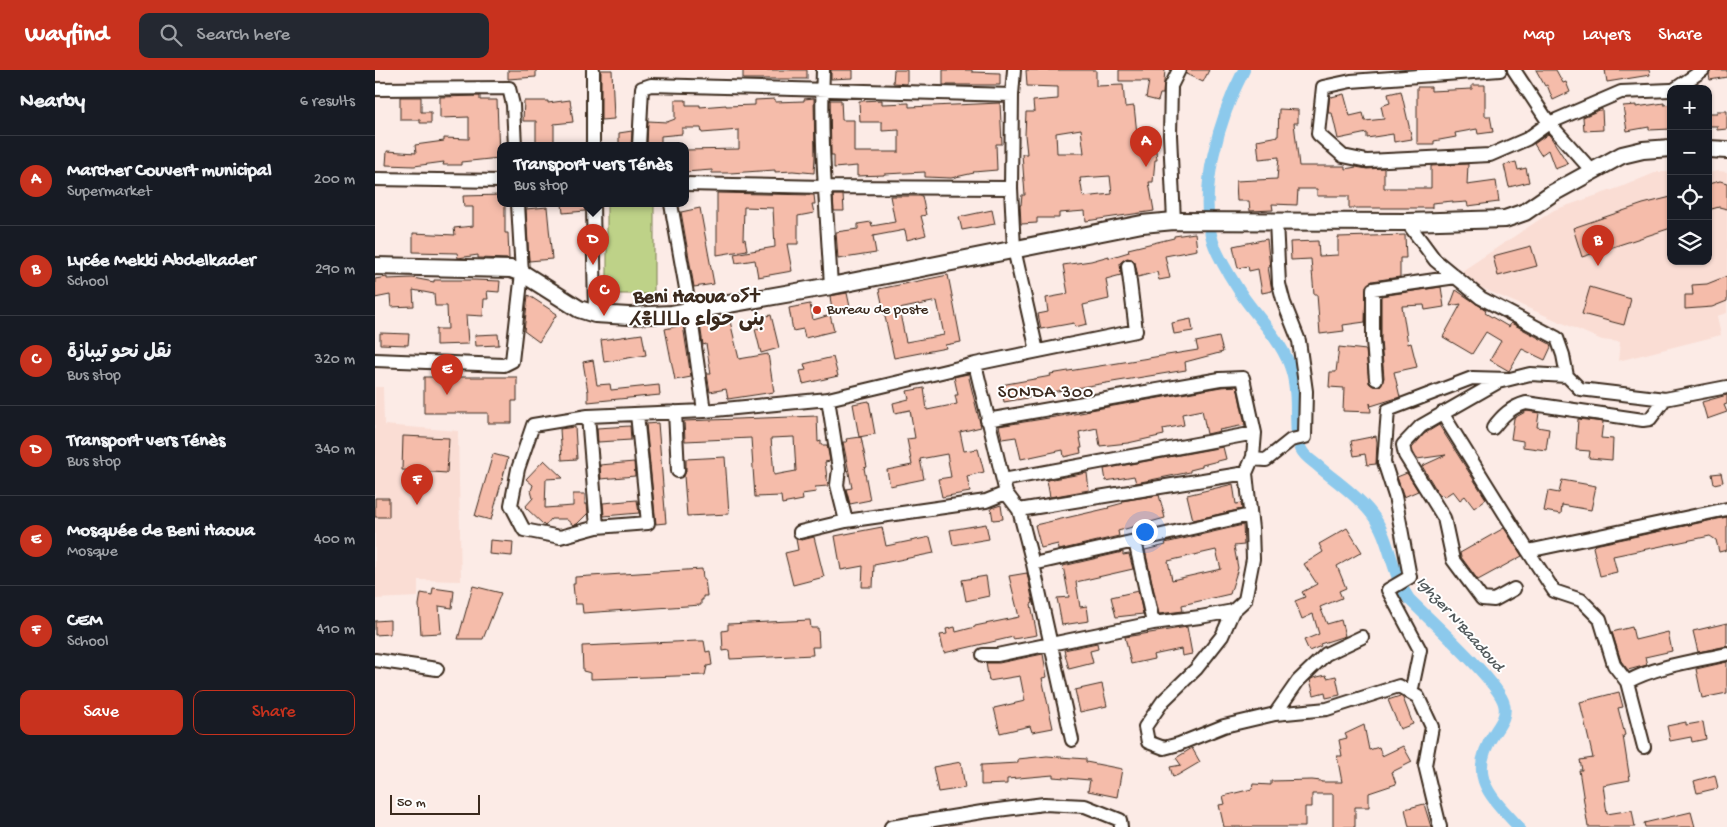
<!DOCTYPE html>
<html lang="en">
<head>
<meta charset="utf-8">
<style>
  :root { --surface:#171b24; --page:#242831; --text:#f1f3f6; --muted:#9ea1a6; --line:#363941; --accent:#c8321e }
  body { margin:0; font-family:"Gochi Hand","Playpen Sans Arabic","Noto Sans Tifinagh",sans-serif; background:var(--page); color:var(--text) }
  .controls { position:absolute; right:15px; top:15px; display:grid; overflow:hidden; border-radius:10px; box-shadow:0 1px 4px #0004 }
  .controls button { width:45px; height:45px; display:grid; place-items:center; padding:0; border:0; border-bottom:1px solid var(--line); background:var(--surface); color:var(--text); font:25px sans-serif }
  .scale { position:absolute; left:15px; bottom:12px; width:90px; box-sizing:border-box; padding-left:5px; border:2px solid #3b2a1e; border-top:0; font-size:14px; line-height:18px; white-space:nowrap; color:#3b2a1e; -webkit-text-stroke:4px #fff; paint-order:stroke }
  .you { position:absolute; left:769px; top:461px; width:18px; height:18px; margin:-12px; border:4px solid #fff; border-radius:50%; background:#1a73e8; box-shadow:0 0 0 8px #1a73e833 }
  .badge { display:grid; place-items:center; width:32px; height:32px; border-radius:50%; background:var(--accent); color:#fff; font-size:16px; font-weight:700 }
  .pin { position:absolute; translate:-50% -41px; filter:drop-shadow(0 1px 2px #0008) }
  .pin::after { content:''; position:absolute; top:26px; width:18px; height:15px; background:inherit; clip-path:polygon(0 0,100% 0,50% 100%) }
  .popup { position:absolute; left:122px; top:72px; width:192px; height:65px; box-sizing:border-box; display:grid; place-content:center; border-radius:10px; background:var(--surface); filter:drop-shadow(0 1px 4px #0005); font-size:16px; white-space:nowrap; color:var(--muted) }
  .popup b { font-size:19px; color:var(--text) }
  .popup::after { content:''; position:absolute; left:50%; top:100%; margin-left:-10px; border:10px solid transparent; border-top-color:var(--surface) }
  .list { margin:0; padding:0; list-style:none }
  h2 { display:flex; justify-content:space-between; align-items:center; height:65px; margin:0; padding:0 20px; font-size:21px }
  h2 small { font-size:16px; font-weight:400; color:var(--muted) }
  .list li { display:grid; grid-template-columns:32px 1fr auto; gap:15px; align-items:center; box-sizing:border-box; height:90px; padding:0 20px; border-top:1px solid var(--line) }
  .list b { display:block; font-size:19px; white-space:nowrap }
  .list p { margin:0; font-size:16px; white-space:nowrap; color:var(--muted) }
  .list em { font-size:16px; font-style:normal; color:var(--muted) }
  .actions { display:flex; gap:10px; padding:15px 20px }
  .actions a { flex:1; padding:11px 0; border:1px solid var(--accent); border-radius:10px; text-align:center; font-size:18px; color:var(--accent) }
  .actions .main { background:var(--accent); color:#fff }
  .icon { flex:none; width:28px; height:28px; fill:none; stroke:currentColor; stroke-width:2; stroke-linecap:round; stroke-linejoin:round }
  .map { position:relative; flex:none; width:1352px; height:757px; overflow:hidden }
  header { display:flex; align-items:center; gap:30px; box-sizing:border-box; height:70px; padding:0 25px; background:var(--accent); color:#fff }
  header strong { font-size:24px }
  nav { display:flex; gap:28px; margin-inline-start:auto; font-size:18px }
  .search { width:350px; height:45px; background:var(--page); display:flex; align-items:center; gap:12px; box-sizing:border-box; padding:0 18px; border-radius:10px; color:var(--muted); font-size:19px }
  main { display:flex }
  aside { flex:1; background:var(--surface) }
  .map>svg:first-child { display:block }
  .built { fill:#faddd4 }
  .green { fill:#bed288; stroke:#7c7e53 }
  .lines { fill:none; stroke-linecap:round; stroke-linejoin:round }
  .canal { stroke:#8cc9ec; stroke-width:12 }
  .building { fill:#f5bcaa; stroke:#3b2a1e; fill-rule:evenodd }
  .minor-casing { stroke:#3b2a1e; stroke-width:16 }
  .major-casing { stroke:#3b2a1e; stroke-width:20 }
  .minor { stroke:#fff; stroke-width:12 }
  .major { stroke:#fff; stroke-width:16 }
  .poi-dot { fill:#c8321e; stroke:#fff; stroke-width:2 }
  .labels { text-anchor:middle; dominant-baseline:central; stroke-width:4; stroke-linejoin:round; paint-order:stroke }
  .poi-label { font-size:15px; fill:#3b2a1e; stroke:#fff; text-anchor:start }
  .water-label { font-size:16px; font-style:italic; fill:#535a5c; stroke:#fff }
  .quarter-label { font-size:18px; letter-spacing:1px; fill:#3b2a1e; stroke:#fff }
  .district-label { font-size:20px; font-weight:bold; fill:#3b2a1e; stroke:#fff }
</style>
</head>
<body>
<header>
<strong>Wayfind</strong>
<div class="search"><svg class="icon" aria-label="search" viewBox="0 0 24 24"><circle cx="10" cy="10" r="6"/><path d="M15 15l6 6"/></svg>Search here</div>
<nav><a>Map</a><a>Layers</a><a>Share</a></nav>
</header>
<main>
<aside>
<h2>Nearby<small>6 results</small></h2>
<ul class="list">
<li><span class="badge">A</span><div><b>Marcher Couvert municipal</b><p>Supermarket</p></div><em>200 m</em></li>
<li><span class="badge">B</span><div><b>Lycée Mekki Abdelkader</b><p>School</p></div><em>290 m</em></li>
<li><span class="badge">C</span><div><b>نقل نحو تيبازة</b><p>Bus stop</p></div><em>320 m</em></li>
<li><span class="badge">D</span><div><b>Transport vers Ténès</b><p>Bus stop</p></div><em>340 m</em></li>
<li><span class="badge">E</span><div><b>Mosquée de Beni Haoua</b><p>Mosque</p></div><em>400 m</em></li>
<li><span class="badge">F</span><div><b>CEM</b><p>School</p></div><em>410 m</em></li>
</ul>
<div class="actions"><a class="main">Save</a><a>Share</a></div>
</aside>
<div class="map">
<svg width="1352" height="757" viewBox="0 0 1352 757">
  <rect width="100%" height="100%" fill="#fcebe6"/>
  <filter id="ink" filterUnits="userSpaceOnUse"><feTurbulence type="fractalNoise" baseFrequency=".02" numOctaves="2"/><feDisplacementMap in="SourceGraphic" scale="10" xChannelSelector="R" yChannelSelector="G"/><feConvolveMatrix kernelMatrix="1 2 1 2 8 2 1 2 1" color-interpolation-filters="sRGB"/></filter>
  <g filter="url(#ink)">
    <path class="built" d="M1343 101 1352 102V243L1342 246 1346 265 1243 291 1245 272 1227 270 1102 216 1087 201 1179 140 1246 117 1282 102H1296V191H1333V103Z
      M0 317H8L9 355 83 361 86 511 43 510V527L0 529Z"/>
    <path class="green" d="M232 134H279V224H232Z"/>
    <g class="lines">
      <path class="canal" d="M869 0C845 46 822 121 838 172 844 190 855 206 865 222 879 244 900 263 911 287 920 304 921 323 921 342 922 354 920 368 926 379 929 386 937 391 942 395 960 411 981 424 996 443 1016 468 1015 502 1034 529 1053 548 1124 612 1129 634 1132 645 1126 653 1120 662 1091 705 1114 725 1144 757"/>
    </g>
    <path class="building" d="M133 0H161V7L133 9Z
      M226 0H237L239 49 226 50Z
      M368 0H432V9H368Z
      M456 0H478V8L456 9Z
      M519 0H532V14L518 13Z
      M568 0H597V2L625 3V15H568Z
      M651 0H721V16L748 15 750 37 759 36 764 82 781 81 782 90H780L778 112H774L779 141 711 151 710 141 684 143V148H662V153L646 154 645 135H646L647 125H650L647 84H652L650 65 651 42H659L658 31 683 29V17L652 16ZM706 59 709 83H682L681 63ZM735 106 737 124 708 127 705 108Z
      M744 0H790L788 24H785L783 31 771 28 774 11H744Z
      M812 0H834L828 12 811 4Z
      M1161 0H1181L1188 13 1191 12 1195 22 1178 30 1172 15 1170 16Z
      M1230 0H1274L1275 5 1232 12Z
      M1336 0H1352V7L1335 10 1334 5Z
      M1097 15H1110V46H1115L1118 62 1103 64 1102 59 1080 63 1081 67 1059 71V74H1042V17H1056V21L1097 19Z
      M1026 21 1037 69 1019 72 1018 64 992 68V63L963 69 957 43H953L955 24 956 27 969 24 975 46 988 43 990 51 1009 49 1006 36 1015 33 1013 24Z
      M105 26V30H122L124 88 86 92V95H68L69 92 39 96 11 95 12 81 41 83 40 75 69 71V68L94 69V47L65 48V27Z
      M25 27H46V42H56V53H45V50H25Z
      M439 28 440 87 439 103 418 101 400 102V100L355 103H337V100L310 102V80L364 79V60L327 63 326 58H307V64L286 66V76H272L273 51 292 52 300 49V30H311V35H325V37L351 35V36L380 35V30L400 29V32L429 31V29Z
      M195 30 198 52 179 54V76H161V51H148L149 31H173V33Z
      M455 30H466L467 50H479V82H524V60L507 61V52H485L484 31 507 30V34L534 33V37L625 33 627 74H621L622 100 598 102 599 103 576 108 550 107V102L509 104V105L482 106V96L459 98V85H456Z
      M1289 33V35L1296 34V59L1274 60V57L1252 61 1248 36 1261 35V37Z
      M904 39 923 40V53H919L924 96H970V99L981 97 992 99 1009 98V118H1056V96L1093 94 1092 115 1121 111 1124 132 1093 136 1092 132 1078 133V131L1057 133V138H974V126H942V119H923L922 135 897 134 898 140 875 141 874 131H862L861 111 902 109 904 87 884 89 882 70 903 66Z
      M1227 39 1228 60 1209 61 1208 47Z
      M1342 41H1352V59L1342 60V56H1333V43H1342Z
      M257 61 256 76H244V63Z
      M1173 64 1175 66 1193 94 1180 99 1173 80 1166 85 1159 74Z
      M1141 92 1143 100 1151 98 1154 112 1134 117 1129 95Z
      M1345 111 1352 113V139L1344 137 1333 140V114Z
      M342 123 439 125 440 134H437L439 143 423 146V174H412L417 201 383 207 380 190 361 193 359 184 400 177 398 138 369 137 368 170 370 169 372 180 342 185Z
      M126 125V134H130V163H133L134 189 103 188V185L83 188 82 183 38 182V163L80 165 79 158 98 156V137H89L88 126Z
      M458 125H468L469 141H459Z
      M515 126H547L551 145 546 146 551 165 532 170 530 160 498 166 501 183 463 189 461 162 483 159V154L496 152 497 156 520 152Z
      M1296 127V158L1207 187 1198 158 1268 134Z
      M187 134H210V141L188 143Z
      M172 137 177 189 154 191 151 139Z
      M325 138 339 214 319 217 306 142Z
      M617 140 620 154 587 160 584 147Z
      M820 163 822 180 790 186 795 208 784 210 782 202 763 207 760 192 757 189 752 188 745 193 746 205 731 209 734 229 708 235 712 254 700 257 699 253 666 259 663 244 673 242 671 228 693 224 688 195 716 191 734 186V188L754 182 753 179 799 168V166Z
      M1030 165 1031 188H1025V207L997 211 991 216 990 252 968 255 969 261 945 264 942 224H939L936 189 916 190 915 172 943 171 944 186 963 185V167Z
      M892 169 895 197H893L897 221 887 223 883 199 874 201 873 196 863 198 858 176Z
      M1156 176 1162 196 1123 206 1118 186Z
      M573 205 586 272 570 275 571 278 519 288 504 219ZM562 231 569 265 531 272 524 239Z
      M1352 206V231L1337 237 1310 239V225H1318L1317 215 1332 214Z
      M12 207V209L38 208 59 212V210H99L125 211 124 222 112 221 113 229H109L108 246 91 245 93 274 61 275V259H73L72 236H60L59 224 38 220 39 236 16 237 15 225 0 228V209Z
      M1066 217 1069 237 1050 240 1049 235 1027 236 1033 274 1036 273 1042 297 1019 302 1025 327 996 336 995 333 996 342 968 341 969 318 954 317 955 302H961L964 277 991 280 994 313 998 316H1005L1009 308 1006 270V226Z
      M1215 217 1256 229 1249 255 1207 244Z
      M1081 220 1111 240 1110 243 1134 257 1136 253 1175 274 1176 277 1170 290 1147 279 1134 301 1115 290 1126 271 1111 262 1097 284 1068 267 1086 234 1075 236Z
      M472 223 475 237 457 241 455 226Z
      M153 225 182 244 164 272 149 261Z
      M435 234 438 250 455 245 459 261 430 268 428 259 418 261 414 238Z
      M396 245 404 278 386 283 380 259 386 258 383 248Z
      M354 247 364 289 393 284 399 322 353 329 351 319 335 322 332 304H336L331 274 328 275 325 254Z
      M816 249 818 261 799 264 797 253Z
      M308 255 316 307 300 310 290 259Z
      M5 263 34 264 33 275 5 274Z
      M123 264 124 275 101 276 100 265Z
      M267 264 271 285 229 292 226 270Z
      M844 267 848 282 810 292 811 300 670 323V325L629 332 626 315 676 306 675 304 823 280 821 272Z
      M458 287 463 306 428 314 425 301 431 300 429 294Z
      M218 290 222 315 235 314 236 320 284 315 285 325 213 332V322L208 292Z
      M593 304 606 357 585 362 589 381 603 379 609 402 592 406 595 422 567 427 563 409 576 407 572 384 545 389 549 409 515 416 512 400 537 395 532 369 540 368 535 340 520 343 518 333 534 329 532 321 549 318 552 340 582 334 580 325H583L579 307Z
      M49 307H142V331H137V353H113V343H49Z
      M862 316 870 355 844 360 845 361 832 364 827 340 807 344 809 355 788 359 789 365 753 373 725 376 722 358 704 362 707 378H705L706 383 689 387 688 380 646 389 641 367 627 369 624 356 711 342 710 341 846 317Z
      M1352 325V334L1349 335 1352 342 1332 349 1327 332Z
      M494 331 500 364 484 367 478 334Z
      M1152 341 1164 343 1162 357 1174 359 1171 380 1148 377V371L1136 369 1139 348Z
      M442 346 443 372 446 371V375H452L455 391 450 392 453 416 440 417 441 422 427 424 428 430 407 434 406 426 380 427 376 368 310 371 309 351ZM419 367 421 401 399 405 396 368Z
      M1203 349 1228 352 1226 368 1238 369 1237 390 1214 388 1215 381 1201 380Z
      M283 353 291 453 281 454 271 354Z
      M1064 355 1111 429 1099 438 1090 426 1085 430 1078 421 1069 427 1067 424 1065 426 1047 396 1071 385 1042 389 1038 382 1037 378 1049 364Z
      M255 356 256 370 223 372 222 358Z
      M200 357 202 389 187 390 185 359Z
      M28 366 74 368 72 403 27 400Z
      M1001 366 1002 372 1001 394 992 395 990 384 979 386 976 371Z
      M486 367 492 397 489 398 495 430 475 434 471 419 477 418 468 372H472L471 369Z
      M848 377 851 389 827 395V397L815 400V402L761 413 759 406 731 411 729 399Z
      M118 384 133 388 116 450 100 446Z
      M350 387 354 444 312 446 309 406 311 401V389Z
      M169 390 188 408 171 409 170 438 198 436V424H210V434H212L213 443 202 454 198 455 191 449H176L170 456 150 437 158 428 156 421 158 415 151 409Z
      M259 392 260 406 226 409 225 395Z
      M712 403 714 420 675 427 672 410Z
      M1032 403 1043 421 1029 427 1022 407Z
      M1346 403 1348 412 1339 414 1337 404Z
      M1187 410 1221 416 1216 440 1187 435 1186 444 1169 441 1173 421 1184 423Z
      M858 414 861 434 866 433 867 439 818 450 812 425Z
      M784 425 790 448 743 461 744 466 684 480 683 474 666 478 660 455 734 438 733 437 748 433 747 431Z
      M0 428H14V447H0Z
      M262 430 264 443 229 446 228 433Z
      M626 435 628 449 618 450 616 438Z
      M1352 447V480L1344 482 1341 470 1335 466 1238 486 1242 502 1225 506 1218 477 1220 475Z
      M611 454 614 469 578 475 575 460Z
      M868 455 869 475 859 476 863 498 855 524 807 535 808 541 784 544 770 480 791 475 790 473ZM841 480 846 499 797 510 793 491Z
      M507 457 511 476 555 467 559 483 499 495 498 517H487L488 496 466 500 460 466Z
      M972 458 987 482 962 496 971 518 964 521 967 528 945 537 952 554 966 550 970 566 945 574 946 576 934 581 929 570 944 564 938 544 927 549 920 531 930 527 927 522 942 514 929 494 948 482 944 474Z
      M1129 458 1147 486 1103 510 1086 487 1085 483Z
      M439 467 449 507 418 515 410 483 423 480 421 469 427 470Z
      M115 470 138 472 137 486 114 484Z
      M748 482V485L754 484 758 499 701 512 705 537 712 536 714 551 687 555 682 528 694 527 688 496Z
      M327 499 328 509H330L332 526H328V530H326V535L208 543 207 534H200L198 514H200V507Z
      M652 503 658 533 656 534 662 565 638 569V567L569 583 565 565 572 564 571 559 580 557 581 562 600 557V556L644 547 634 506Z
      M611 506 614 526 591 531 587 510Z
      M98 516 126 523 108 569H83Z
      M58 518 79 521 77 538 64 536 66 563 46 564 44 535 46 523 57 525Z
      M763 521 768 544 741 547 736 527Z
      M15 550V564L0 565V551Z
      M435 550 436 558H443L444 577H437L438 585 355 589 354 580 348 581 347 561 353 560V554Z
      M1352 553V576L1323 582 1318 561Z
      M812 557 817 584 807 586 806 579 778 585 779 589 756 594 750 567Z
      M1257 557 1260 570 1293 562 1297 581 1270 587 1272 595 1253 600 1246 591 1237 562Z
      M322 571H329L331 582 335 581 337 595 332 596 330 605 216 609V603L208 601 207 576Z
      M722 573 723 579 715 581 718 593 694 599 689 580Z
      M668 584 672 607 667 608 678 658 657 662 655 656 625 663 619 638 650 631 645 606 614 611 611 593H624Z
      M1352 592V623L1327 628 1321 599Z
      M951 605 952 608 961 606 965 625 951 628 950 622 939 625 935 610 938 608Z
      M727 614 732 636 705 642 700 620Z
      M1244 622 1248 637 1243 638 1250 665 1248 666 1255 710 1228 715 1232 744 1257 740 1260 757H1213L1204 700H1207L1205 690 1218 688 1205 632Z
      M1025 626 1028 628 1038 654 1025 659 1013 630Z
      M1311 652V655L1328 652 1331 669 1317 672 1316 667 1295 671 1292 656Z
      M989 655 994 680 1004 677 1007 686 1028 676 1037 692 1017 702 1021 714 994 723V737H980V757H958V724H937V737H930V757H849L844 735 850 734 848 726 877 719 878 714 896 715V711L937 710 946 711V712H967L962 686H967L964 670 972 668 970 664Z
      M817 678 825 692 803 705 798 707 795 697 806 695 801 688Z
      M672 686 711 689V692L747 699 742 727 713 721 715 710 678 707V705L632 709V714L606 715V695L643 693V689Z
      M586 692 590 718 563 722 558 697Z
      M1340 705 1343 718 1322 723 1319 711Z
      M1049 734 1056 757H1034L1030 739Z
      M1316 742 1320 757H1270L1269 753Z"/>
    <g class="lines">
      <g class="minor-casing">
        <path id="minor" d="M448 0C445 72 452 144 456 216
          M639 0 637 25 636 118 639 179 662 281
          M1125 0 976 11 948 17 943 64 968 86 992 91 1115 85 1152 69 1174 53 1246 22 1296 20
          M1139 0 1174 53 1218 102
          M0 19 134 18 138 35 140 76
          M1300 19 1328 0
          M218 76V0
          M264 76 267 18 276 15 637 25
          M0 109 126 111
          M310 114 450 117 636 118
          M218 134 220 244
          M296 134 315 241 329 341
          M799 151 795 65 796 16 804 0
          M1032 152 1060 190 1106 228 1182 268 1188 285 1192 306 1205 319 1290 329 1352 317
          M0 290 129 295 137 291 147 203 143 134
          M600 294 631 423 644 440 658 494 697 670
          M1001 309 998 270V219L1081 207
          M453 329 464 399 462 415 471 451 611 431 631 423
          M300 342 303 401
          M1067 343 1153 481 1352 439
          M213 346 222 457 185 467 149 460 136 435 143 399 158 355 213 346 329 341 453 329 600 294 761 261 753 196
          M612 350 845 309 868 308 880 363 878 387 871 403 877 459 878 489 870 530 858 541
          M1118 358C1127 346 1136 337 1151 333L1268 350 1275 349 1290 329
          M877 389 891 390 916 370 930 367 931 321 924 271 909 233 904 214 901 151
          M628 410 880 363
          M644 440 871 403
          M222 457 273 453 262 344
          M425 462 471 451
          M760 471 778 553
          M1153 481 1179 521 1206 530 1225 549 1239 595 1252 612 1269 677
          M658 494 875 445
          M1139 519 1119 530 1107 529 1078 490 1069 448 1030 385 1028 375 1046 356 1123 312 1155 304 1192 306
          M608 585H622L778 553 825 547 858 541 847 566 821 599 788 631 770 657 773 672 789 678 804 674 849 656 900 644 952 639 1024 616 1043 627 1057 657 1050 695 1065 757
          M0 590 62 599
          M1252 612C1281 596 1320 591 1352 584
          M1036 623 1045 580 1013 520 1035 507 1020 426 1009 392 1013 340 1097 308 1134 309
          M900 644 923 611 951 584 987 567
          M516 757 607 742 669 734 710 736 745 750 746 757"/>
      </g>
      <g class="major-casing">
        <path id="major" d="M1333 79 1352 80
          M0 196 136 199 147 203 204 239 220 244 254 246 297 244 456 216 767 154 799 151 1032 152 1130 149 1150 142 1176 124 1247 85 1268 80 1296 78"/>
      </g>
      <use href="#minor" class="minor"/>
      <use href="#major" class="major"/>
    </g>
  </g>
  <circle class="poi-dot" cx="442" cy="240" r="5"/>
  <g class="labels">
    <g class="poi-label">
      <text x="452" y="240">Bureau de poste</text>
    </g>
    <g class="water-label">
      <text transform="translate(1084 555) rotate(48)">Ighzer N'Baadoud</text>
    </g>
    <g class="quarter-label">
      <text x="671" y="323">SONDA 300</text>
    </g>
    <g class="district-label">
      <text x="322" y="228">Beni Haoua ⴰⵢⵜ<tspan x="322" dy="23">ⵃⴻⵡⵡⴰ بنى حواء</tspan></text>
    </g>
  </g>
</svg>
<div class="controls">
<button>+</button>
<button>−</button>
<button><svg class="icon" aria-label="locate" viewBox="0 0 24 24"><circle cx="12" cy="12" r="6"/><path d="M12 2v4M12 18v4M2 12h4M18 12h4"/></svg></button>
<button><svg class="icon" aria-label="layers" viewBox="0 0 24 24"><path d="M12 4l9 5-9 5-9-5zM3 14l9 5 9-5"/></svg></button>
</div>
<div class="scale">50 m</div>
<div class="you"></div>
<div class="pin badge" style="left:771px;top:97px">A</div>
<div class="pin badge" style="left:1223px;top:196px">B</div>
<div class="pin badge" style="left:229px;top:246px">C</div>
<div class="pin badge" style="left:218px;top:195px">D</div>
<div class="popup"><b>Transport vers Ténès</b>Bus stop</div>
<div class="pin badge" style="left:72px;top:325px">E</div>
<div class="pin badge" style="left:42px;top:435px">F</div>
</div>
</main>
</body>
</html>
